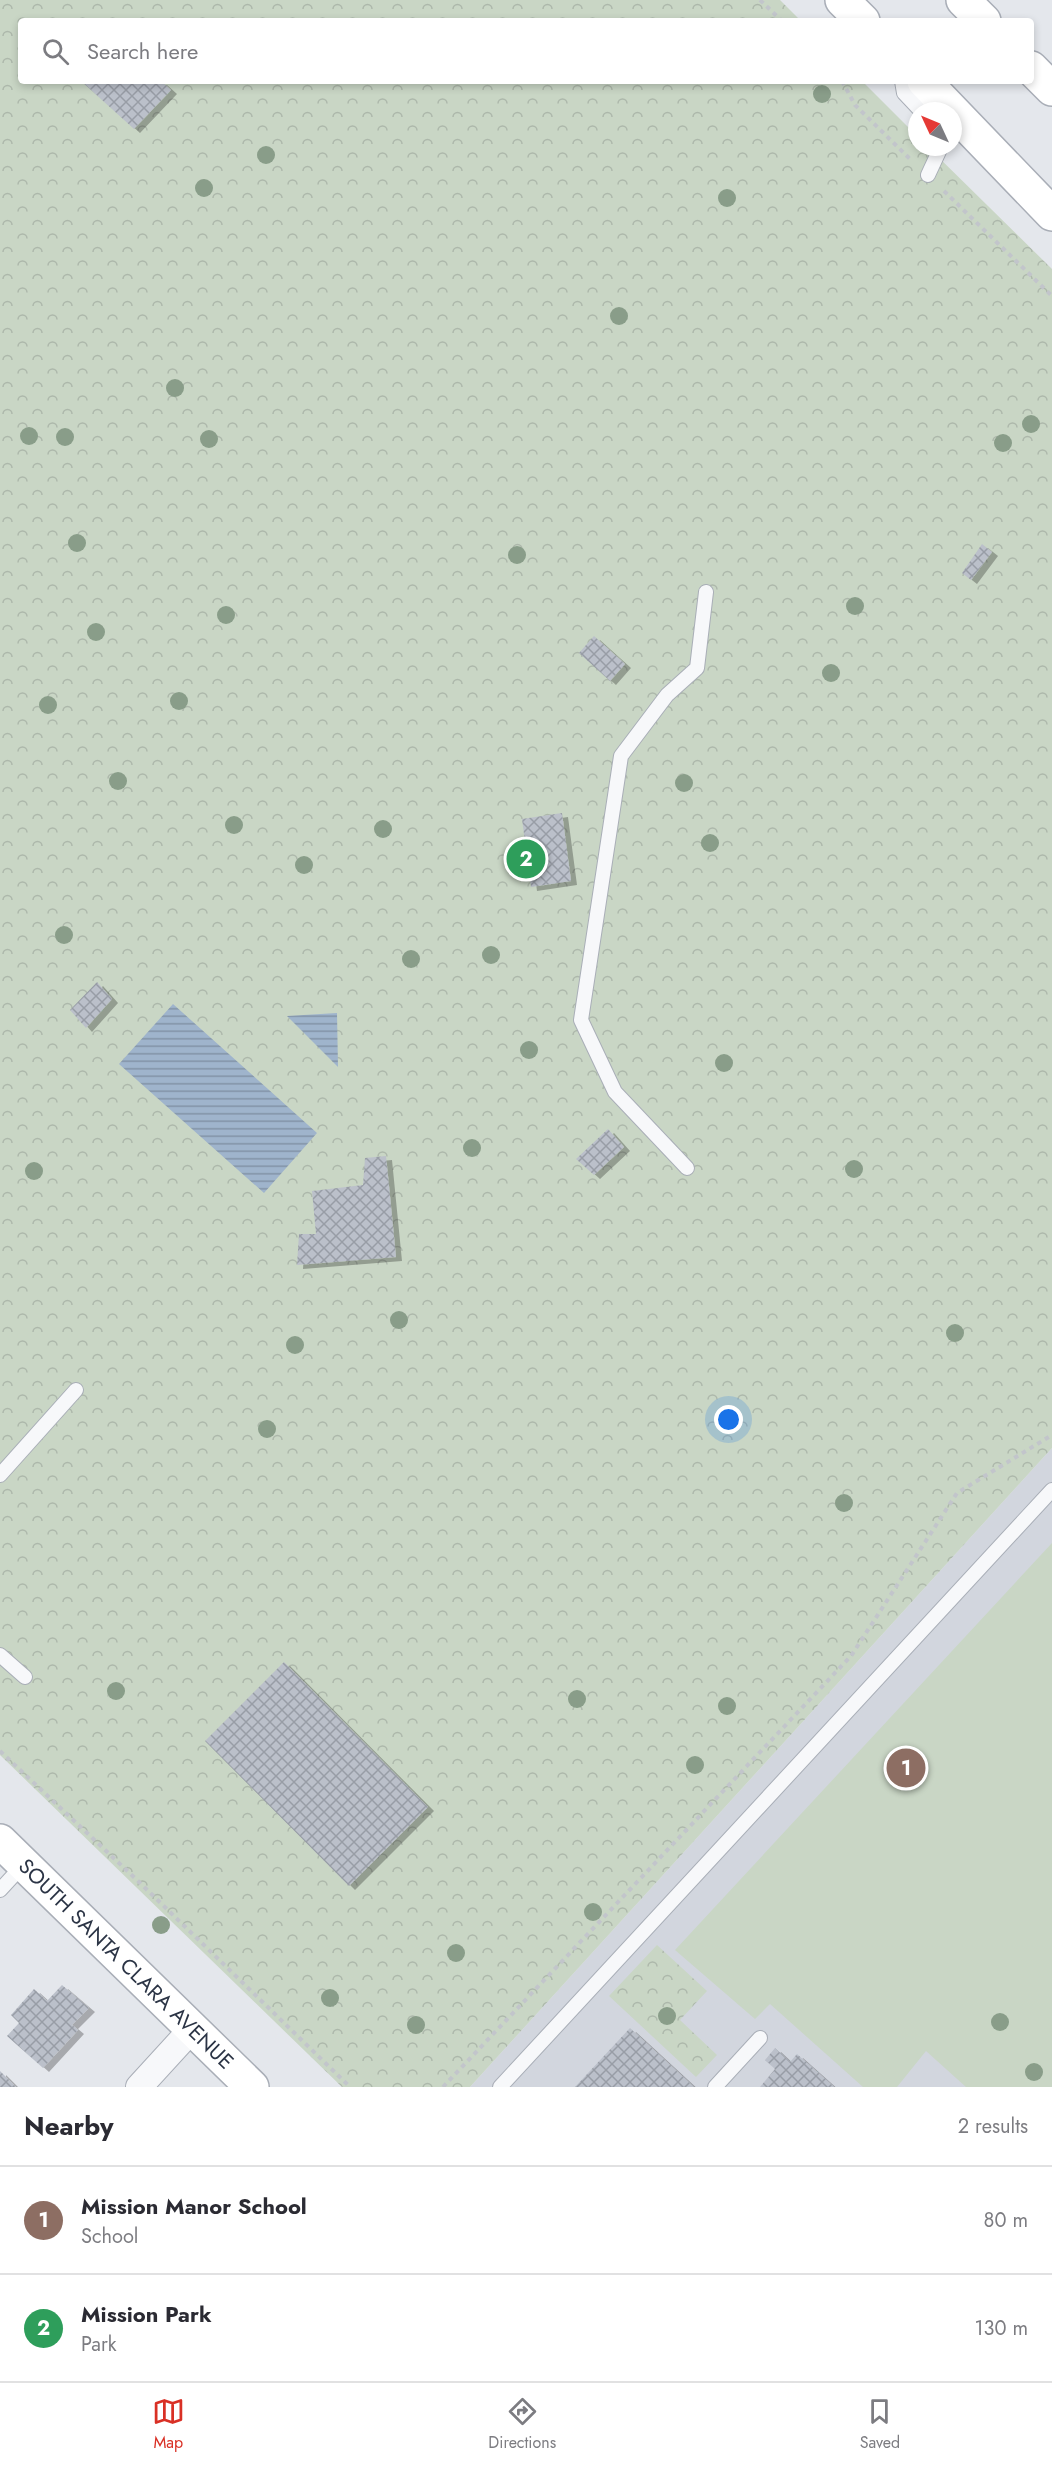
<!DOCTYPE html>
<html lang="en">
<head>
<meta charset="utf-8">
<style>
  :root { --surface:#fff; --page:#f7f7f7; --text:#2b2b33; --muted:#7c7c81; --line:#e1e1e2; --accent:#d93025 }
  body { margin:0; font-family:Jost,sans-serif; background:var(--page); color:var(--text) }
  .compass { position:absolute; left:908px; top:102px; width:54px; height:54px; border-radius:50%; background:var(--surface); box-shadow:0 3px 9px #0003; rotate:314deg }
  .you { position:absolute; left:729px; top:1420px; width:21px; height:21px; margin:-15px; border:4px solid #fff; border-radius:50%; background:#1a73e8; box-shadow:0 0 0 9px #1a73e833 }
  .badge { display:grid; place-items:center; width:39px; height:39px; border-radius:50%; background:var(--accent); color:#fff; font-size:20px; font-weight:700 }
  .pin { position:absolute; translate:-50% -50%; border:3px solid #fff; box-shadow:0 2px 6px #0006 }
  .list { margin:0; padding:0; list-style:none }
  h2 { display:flex; justify-content:space-between; align-items:center; height:78px; margin:0; padding:0 24px; font-size:26px }
  h2 small { font-size:20px; font-weight:400; color:var(--muted) }
  .list li { display:grid; grid-template-columns:39px 1fr auto; gap:18px; align-items:center; box-sizing:border-box; height:108px; padding:0 24px; border-top:2px solid var(--line) }
  .list b { display:block; font-size:22px; white-space:nowrap }
  .list p { margin:0; font-size:20px; white-space:nowrap; color:var(--muted) }
  .list em { font-size:20px; font-style:normal; color:var(--muted) }
  .icon { flex:none; width:33px; height:33px; fill:none; stroke:currentColor; stroke-width:2; stroke-linecap:round; stroke-linejoin:round }
  .map { position:relative; flex:none; width:1052px; height:2087px; overflow:hidden }
  .search { position:absolute; background:var(--surface); box-shadow:0 3px 9px #0003; left:18px; right:18px; top:18px; height:66px; display:flex; align-items:center; gap:15px; box-sizing:border-box; padding:0 21px; border-radius:6px; color:var(--muted); font-size:22px }
  .sheet { height:294px; background:var(--surface) }
  nav { display:flex; justify-content:space-around; align-items:center; box-sizing:border-box; height:84px; border-top:2px solid var(--line); background:var(--surface); font-size:16px; color:var(--muted) }
  nav a { display:grid; justify-items:center; gap:3px }
  nav .on { color:var(--accent) }
  .map>svg:first-child { display:block }
  .built { fill:#d2d6de }
  .grass { fill:#c9d6c5 }
  .park { fill:url(#park-crowns) }
  .water { fill:url(#water-rules) }
  .building { fill:url(#building-cross-hatch); filter:url(#shadow) }
  .lines { fill:none; stroke-linecap:round; stroke-linejoin:round }
  .lane-casing { stroke:#a9aeb7; stroke-width:16 }
  .street-casing { stroke:#a9aeb7; stroke-width:28 }
  .secondary-casing { stroke:#a9aeb7; stroke-width:36 }
  .path { stroke:#c2c5cb; stroke-width:4; stroke-dasharray:4.5 4.5; stroke-linecap:butt }
  .lane { stroke:#f7f8fa; stroke-width:14 }
  .street { stroke:#f7f8fa; stroke-width:26 }
  .secondary { stroke:#fff; stroke-width:33 }
  .tree { fill:#899d89 }
  .labels { text-anchor:middle; dominant-baseline:central; stroke-width:4.5; stroke-linejoin:round; paint-order:stroke }
  .street-label { font-size:21px; fill:#2b3445; stroke:#f4f6f9 }
</style>
</head>
<body>
<div class="map">
<svg width="1052" height="2087" viewBox="0 0 1052 2087">
  <defs>
    <pattern id="park-crowns" width="20" height="18" patternUnits="userSpaceOnUse" patternTransform="scale(1.5)"><rect width="20" height="18" fill="#c9d6c5"/><path d="M2 6a3 3 0 1 1 6 0M12 15a3 3 0 1 1 6 0" fill="none" stroke="#adb8ab"/></pattern>
    <pattern id="water-rules" width="6" height="5" patternUnits="userSpaceOnUse" patternTransform="scale(1.5)"><rect width="6" height="5" fill="#9fb4cc"/><path d="M0 2.5h6" fill="none" stroke="#8293a7"/></pattern>
    <pattern id="building-cross-hatch" width="8" height="8" patternUnits="userSpaceOnUse" patternTransform="scale(1.5)"><rect width="8" height="8" fill="#bbc0ca"/><path d="M0 0l8 8M0 8l8-8" fill="none" stroke="#989da6"/></pattern>
    <filter id="shadow"><feDropShadow dx="6" dy="4" stdDeviation="0" flood-color="#0004"/></filter>
  </defs>
  <rect width="100%" height="100%" fill="#e4e7ec"/>
  <path class="built" d="M1052 1448V2087H470Z"/>
  <path class="grass" d="M1052 1543V2087H966L926 2051 897 2087H863L770 2004 755 2019 675 1950Z"/>
  <path class="park" d="M0 0H780L801 21H21V81H862L917 136V147H928L1052 269V1448L470 2087H342L0 1755Z
    M657 1945 707 1991 680 2020 717 2055 696 2077 609 1996Z"/>
  <path class="water" d="M173 1004 317 1133 264 1193 119 1064Z
    M337 1013 338 1067 287 1016Z"/>
  <path class="building" d="M81 81H161L171 90 134 129Z
    M982 544 992 552 971 580 962 573Z
    M594 636 625 664 610 681 579 653Z
    M562 813 571 881 531 887 522 819Z
    M97 982 112 999 86 1028 70 1010Z
    M608 1129 624 1147 594 1175 576 1159Z
    M386 1156 396 1257 297 1265 299 1234H316L312 1191 363 1185 365 1158Z
    M284 1662 428 1807 349 1886 205 1741Z
    M62 1985 89 2008 72 2025 78 2030 43 2068 7 2036 19 2023 11 2015 34 1989 47 2001Z
    M630 2028 694 2087H575Z
    M775 2048 790 2062 797 2054 834 2087H760L775 2069 765 2060Z
    M0 2071 16 2087H0Z"/>
  <g class="lines">
    <g class="lane-casing">
      <path id="lane" d="M902 81 904 93 921 111
        M928 175 941 147
        M687 1168 615 1092 581 1020 621 756 667 695 697 668 706 592
        M0 1475 76 1390
        M0 1655 25 1677
        M0 1890 24 1864
        M500 2087 1052 1490
        M715 2087 760 2038"/>
    </g>
    <g class="street-casing">
      <path id="street" d="M139 2087 192 2029"/>
    </g>
    <g class="secondary-casing">
      <g id="secondary">
        <path d="M842 0 863 21"/>
        <path d="M963 0 984 21"/>
        <path d="M1031 68 1052 89"/>
        <path d="M924 81 1052 214"/>
        <path id="s1" d="M0 1841 252 2087"/>
      </g>
    </g>
    <path class="path" d="M760 0 782 21
      M842 81 855 105 910 159
      M944 191 1052 296
      M0 1751 137 1880 350 2087
      M443 2087 851 1656 957 1493 1052 1435"/>
    <use href="#lane" class="lane"/>
    <use href="#street" class="street"/>
    <use href="#secondary" class="secondary"/>
  </g>
  <g class="tree">
    <circle cx="822" cy="94" r="9"/>
    <circle cx="266" cy="155" r="9"/>
    <circle cx="204" cy="188" r="9"/>
    <circle cx="727" cy="198" r="9"/>
    <circle cx="619" cy="316" r="9"/>
    <circle cx="175" cy="388" r="9"/>
    <circle cx="1031" cy="424" r="9"/>
    <circle cx="29" cy="436" r="9"/>
    <circle cx="65" cy="437" r="9"/>
    <circle cx="209" cy="439" r="9"/>
    <circle cx="1003" cy="443" r="9"/>
    <circle cx="77" cy="543" r="9"/>
    <circle cx="517" cy="555" r="9"/>
    <circle cx="855" cy="606" r="9"/>
    <circle cx="226" cy="615" r="9"/>
    <circle cx="96" cy="632" r="9"/>
    <circle cx="831" cy="673" r="9"/>
    <circle cx="179" cy="701" r="9"/>
    <circle cx="48" cy="705" r="9"/>
    <circle cx="118" cy="781" r="9"/>
    <circle cx="684" cy="783" r="9"/>
    <circle cx="234" cy="825" r="9"/>
    <circle cx="383" cy="829" r="9"/>
    <circle cx="710" cy="843" r="9"/>
    <circle cx="304" cy="865" r="9"/>
    <circle cx="64" cy="935" r="9"/>
    <circle cx="491" cy="955" r="9"/>
    <circle cx="411" cy="959" r="9"/>
    <circle cx="529" cy="1050" r="9"/>
    <circle cx="724" cy="1063" r="9"/>
    <circle cx="472" cy="1148" r="9"/>
    <circle cx="854" cy="1169" r="9"/>
    <circle cx="34" cy="1171" r="9"/>
    <circle cx="399" cy="1320" r="9"/>
    <circle cx="955" cy="1333" r="9"/>
    <circle cx="295" cy="1345" r="9"/>
    <circle cx="267" cy="1429" r="9"/>
    <circle cx="844" cy="1503" r="9"/>
    <circle cx="116" cy="1691" r="9"/>
    <circle cx="577" cy="1699" r="9"/>
    <circle cx="727" cy="1706" r="9"/>
    <circle cx="695" cy="1765" r="9"/>
    <circle cx="593" cy="1912" r="9"/>
    <circle cx="161" cy="1925" r="9"/>
    <circle cx="456" cy="1953" r="9"/>
    <circle cx="330" cy="1998" r="9"/>
    <circle cx="667" cy="2016" r="9"/>
    <circle cx="1000" cy="2022" r="9"/>
    <circle cx="416" cy="2025" r="9"/>
    <circle cx="1034" cy="2072" r="9"/>
  </g>
  <g class="labels">
    <g class="street-label">
      <text stroke="none"><textPath href="#s1" startOffset="176">SOUTH SANTA CLARA AVENUE</textPath></text>
    </g>
  </g>
</svg>
<svg class="compass" viewBox="-18 -18 36 36"><path d="M0-13l5 13h-10z" fill="#e53935"/><path d="M0 13l5-13h-10z" fill="#7c7c81"/></svg>
<div class="you"></div>
<div class="pin badge" style="left:906px;top:1768px;background:#8d6e63">1</div>
<div class="pin badge" style="left:526px;top:859px;background:#2e9e5b">2</div>
<div class="search"><svg class="icon" aria-label="search" viewBox="0 0 24 24"><circle cx="10" cy="10" r="6"/><path d="M15 15l6 6"/></svg>Search here</div>
</div>
<section class="sheet">
<h2>Nearby<small>2 results</small></h2>
<ul class="list">
<li><span class="badge" style="background:#8d6e63">1</span><div><b>Mission Manor School</b><p>School</p></div><em>80 m</em></li>
<li><span class="badge" style="background:#2e9e5b">2</span><div><b>Mission Park</b><p>Park</p></div><em>130 m</em></li>
</ul>
</section>
<nav>
<a class="on"><svg class="icon" aria-label="map" viewBox="0 0 24 24"><path d="M3 6l6-2 6 2 6-2v14l-6 2-6-2-6 2zM9 4v14M15 6v14"/></svg>Map</a>
<a><svg class="icon" aria-label="directions" viewBox="0 0 24 24"><path d="M12 3l9 9-9 9-9-9zM9 14v-3h6M13 9l2 2-2 2"/></svg>Directions</a>
<a><svg class="icon" aria-label="saved" viewBox="0 0 24 24"><path d="M7 4h10v16l-5-4-5 4z"/></svg>Saved</a>
</nav>
</body>
</html>
